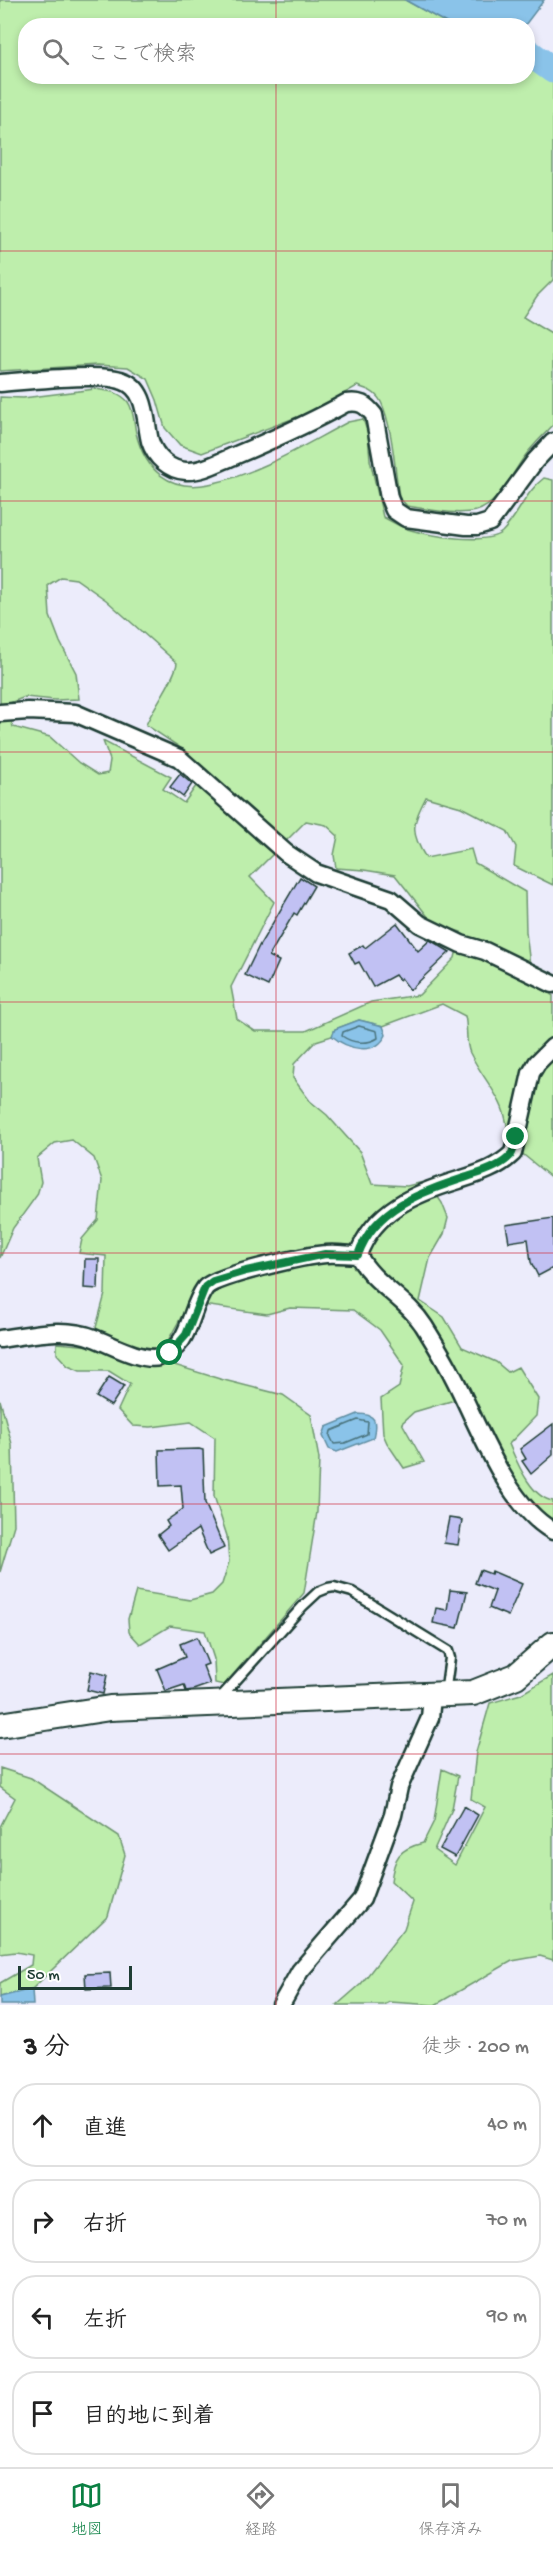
<!DOCTYPE html>
<html lang="ja">
<head>
<meta charset="utf-8">
<style>
  :root { --surface:#fff; --page:#f2f2f2; --text:#222; --muted:#767676; --line:#e0e0e0; --accent:#0b8043 }
  body { margin:0; font-family:"Gochi Hand","Klee One",sans-serif; background:var(--page); color:var(--text) }
  .scale { position:absolute; left:18px; bottom:15px; width:114px; box-sizing:border-box; padding-left:6px; border:3px solid #1f3d34; border-top:0; font-size:16px; line-height:21px; white-space:nowrap; color:#1f3d34; -webkit-text-stroke:4px #fff; paint-order:stroke }
  .stop { position:absolute; width:18px; height:18px; margin:-14px; border:4px solid #0b8043; border-radius:50%; background:#fff }
  .stop.end { background:#0b8043; border-color:#fff; box-shadow:0 2px 6px #0008 }
  .list { margin:0; padding:0; list-style:none }
  h2 { display:flex; justify-content:space-between; align-items:center; height:78px; margin:0; padding:0 24px; font-size:26px }
  h2 small { font-size:20px; font-weight:400; color:var(--muted) }
  .list li { display:grid; grid-template-columns:39px 1fr auto; gap:18px; align-items:center; box-sizing:border-box; height:84px; margin:0 12px 12px; padding:0 12px; border:2px solid var(--line); border-radius:24px }
  .list b { display:block; font-size:22px; white-space:nowrap }
  .list em { font-size:20px; font-style:normal; color:var(--muted) }
  .icon { flex:none; width:33px; height:33px; fill:none; stroke:currentColor; stroke-width:2; stroke-linecap:round; stroke-linejoin:round }
  .map { position:relative; flex:none; width:553px; height:2005px; overflow:hidden }
  .search { position:absolute; background:var(--surface); box-shadow:0 3px 9px #0003; left:18px; right:18px; top:18px; height:66px; display:flex; align-items:center; gap:15px; box-sizing:border-box; padding:0 21px; border-radius:24px; color:var(--muted); font-size:22px }
  .sheet { height:462px; background:var(--surface) }
  nav { display:flex; justify-content:space-around; align-items:center; box-sizing:border-box; height:84px; border-top:2px solid var(--line); background:var(--surface); font-size:16px; color:var(--muted) }
  nav a { display:grid; justify-items:center; gap:3px }
  nav .on { color:var(--accent) }
  .map>svg:first-child { display:block }
  .green { fill:#beeeac; stroke:#6e9670; stroke-width:1.5; fill-rule:evenodd }
  .water { fill:#8ac3e9; stroke:#5f8da1; stroke-width:1.5 }
  .lines { fill:none; stroke-linecap:round; stroke-linejoin:round }
  .shore { stroke:#4a737c; stroke-width:1.5 }
  .river { stroke:#8ac3e9; stroke-width:27 }
  .building { fill:#c1c1f3; stroke:#1f3d34; stroke-width:1.5 }
  .lane-casing { stroke:#1f3d34; stroke-width:13 }
  .street-casing { stroke:#1f3d34; stroke-width:21 }
  .secondary-casing { stroke:#1f3d34; stroke-width:28 }
  .lane { stroke:#fff; stroke-width:8 }
  .street { stroke:#fff; stroke-width:16 }
  .secondary { stroke:#fff; stroke-width:24 }
  .route { stroke:#0b8043; stroke-width:8 }
  .grid { fill:none; stroke:#d1495b; stroke-width:1.5; stroke-opacity:0.55 }
</style>
</head>
<body>
<div class="map">
<svg width="553" height="2005" viewBox="0 0 553 2005">
  <rect width="100%" height="100%" fill="#ececfb"/>
  <filter id="ink" filterUnits="userSpaceOnUse"><feTurbulence type="fractalNoise" baseFrequency=".0167" numOctaves="2"/><feDisplacementMap in="SourceGraphic" scale="12" xChannelSelector="R" yChannelSelector="G"/><feConvolveMatrix kernelMatrix="1 2 1 2 8 2 1 2 1" color-interpolation-filters="sRGB"/></filter>
  <g filter="url(#ink)">
    <path class="green" d="M0 0H405L450 25 26 26V76H528V56L545 67 553 64V280L537 296 523 317 553 335V425C544 435 533 445 525 456 512 473 499 505 476 511 454 516 429 509 407 506L399 497C395 470 392 424 381 402 376 392 367 389 357 386L313 411 202 453 180 445 165 428 157 400 148 379 128 367 97 365 0 371Z
      M95 389C108 391 119 391 128 402 134 410 134 424 136 433 145 470 169 492 209 484 259 474 304 445 348 422L363 419 368 434 370 460 383 517C391 521 399 526 407 529 427 535 486 546 502 532 519 515 525 492 544 478L553 480V885L514 866 516 847 507 831 461 807 426 797C413 823 409 831 426 858L471 849 475 863 525 892 526 932 532 982 553 996V1179L508 1142C509 1101 487 1087 470 1053 465 1042 468 1028 465 1016L442 1004 383 1026 359 1020 335 1029 332 1036 316 1041 294 1064 293 1078 310 1101 327 1115 360 1152 372 1184 407 1186 427 1181 442 1203 448 1218 444 1234 430 1258 420 1301 444 1317 462 1347 496 1362 508 1372 518 1367 538 1399 536 1416 509 1444C517 1462 531 1498 553 1501V1519C519 1509 483 1427 468 1396L414 1412 402 1423 424 1462 404 1468 387 1443 383 1434 381 1399 399 1387 404 1365 380 1330 353 1310 290 1308 267 1314 189 1303 165 1346 174 1365 220 1379 283 1395 311 1415 319 1459 317 1512 304 1593 224 1685 215 1683 214 1659 205 1631 170 1626 140 1644 129 1632 128 1619 136 1591 190 1600 212 1594 222 1584 229 1562 227 1536 214 1496 215 1438 191 1422 151 1427 133 1426 118 1410 130 1384 109 1371H80L68 1366 57 1354V1343L91 1346 105 1294 106 1256 79 1253 82 1239 98 1220 102 1180 94 1158 72 1140 55 1143 37 1158 41 1182 37 1195 13 1228 0 1258V397L23 398ZM61 577 76 579 106 600 177 663C175 679 153 707 146 725L178 746 206 772 184 803 163 789 171 777 103 741 110 760 108 773 98 775 79 763 50 737 13 727 7 704 25 697 55 700 79 699 76 673 60 642 50 616 48 585ZM306 821 326 825 338 836 334 855 336 868 364 870 395 875 433 923 461 932 455 958 419 995 371 1002 306 1031H255L237 1019 231 987 274 902 250 877Z
      M0 1400 12 1444 14 1525 0 1572Z
      M553 1675V1960L540 1956 512 1961 435 2005 390 2002 384 2005H337L361 1984 404 1929 413 1902 391 1881C394 1857 399 1849 423 1843L434 1821 442 1769 458 1776 452 1809 434 1850 455 1865 485 1807 471 1799 476 1752 490 1703 521 1694Z
      M0 1768 31 1778 119 1836 125 1855 108 1916 32 1989 0 1997V1983L31 1965 32 1955 16 1952 0 1954V1827L15 1798 0 1787Z"/>
    <path class="water" d="M405 0H544L525 25H450Z
      M359 1020 383 1026 386 1035C375 1057 347 1049 332 1036L335 1029Z
      M358 1414C376 1414 377 1421 373 1438L337 1452 329 1449 323 1436 326 1427Z
      M32 1989 33 2005H0V1997Z"/>
    <g class="lines">
      <path class="shore" d="M359 1026 377 1031 378 1038C367 1045 352 1043 342 1036L343 1032Z
        M358 1420 368 1422 367 1434 345 1443 334 1444 330 1436 331 1431Z"/>
      <path class="river" d="M528 52 553 70"/>
    </g>
    <path class="building" d="M180 774 192 784 183 797 170 787Z
      M300 877 314 886 297 915 294 913 269 956 279 961 268 986 245 975 259 946Z
      M397 923 418 951 430 940 450 952 410 990 401 978 399 980 395 975 373 987 359 962 355 964 349 953 363 945 365 948Z
      M553 1218V1268L538 1276 531 1262 528 1239 509 1242 506 1225Z
      M85 1259H99L98 1289 84 1288Z
      M109 1377 124 1386 111 1406 96 1397Z
      M553 1424V1455L531 1474 522 1461 526 1459 520 1449Z
      M199 1449 203 1450 205 1503 224 1548 209 1555 198 1529 168 1550 158 1535 169 1526 166 1521 183 1509 181 1485 160 1486 159 1450Z
      M449 1518 462 1520 458 1545 444 1543Z
      M480 1570 491 1574 492 1571 522 1584 508 1616 489 1608 495 1591 475 1583Z
      M450 1590 467 1592 458 1628 433 1623 436 1608 447 1610Z
      M197 1637 208 1664 203 1666 210 1684 193 1690 186 1691 184 1685 166 1691 157 1669 185 1657 180 1644Z
      M91 1671 107 1675 103 1694 87 1690Z
      M464 1806 478 1815 455 1857 440 1849Z
      M110 1973 111 1988 86 1989 85 1974Z"/>
    <g class="lines">
      <g class="lane-casing">
        <path id="lane" d="M220 1698 303 1606 318 1592 328 1588 334 1587 352 1592 448 1651 450 1658 445 1694"/>
      </g>
      <g class="street-casing">
        <path id="street" d="M0 383C28 381 101 372 123 381 147 389 145 421 150 441 155 457 169 470 186 471 202 472 219 462 234 456 272 440 310 423 346 403 360 401 365 404 374 415L389 498 394 510 406 518 466 526H477L490 522 535 461 553 442
          M0 713 28 711 75 713 179 758 286 853 316 873 391 899 420 924 461 944 485 951 553 984
          M553 1047 537 1063 531 1073 513 1153C498 1168 478 1174 459 1180 416 1193 374 1210 358 1255 373 1284 406 1298 424 1326 434 1342 445 1360 454 1378 478 1424 506 1505 553 1531
          M0 1339C31 1335 64 1326 94 1338 110 1344 142 1362 159 1357 192 1346 188 1312 205 1288 213 1276 309 1255 326 1254 337 1253 348 1255 358 1255
          M281 2005 300 1971 362 1899 393 1815 399 1787 430 1718 432 1696"/>
      </g>
      <g class="secondary-casing">
        <path id="secondary" d="M0 1725 110 1708 473 1693 516 1676 553 1644"/>
      </g>
      <use href="#lane" class="lane"/>
      <use href="#street" class="street"/>
      <use href="#secondary" class="secondary"/>
    </g>
  </g>
  <g class="lines" filter="url(#ink)">
    <path class="route" d="M170 1353 186 1335 205 1287 213 1281 246 1271 325 1254 358 1255C375 1206 425 1191 470 1176 484 1172 502 1166 511 1155 514 1150 515 1143 516 1137"/>
  </g>
  <path class="grid" d="M276 0V26M276 76V2005M0 251H553M0 501H553M0 752H553M0 1002H553M0 1253H553M0 1504H553M0 1754H553"/>
</svg>
<div class="scale">50 m</div>
<div class="stop" style="left:170px;top:1353px"></div>
<div class="stop end" style="left:516px;top:1137px"></div>
<div class="search"><svg class="icon" aria-label="search" viewBox="0 0 24 24"><circle cx="10" cy="10" r="6"/><path d="M15 15l6 6"/></svg>ここで検索</div>
</div>
<section class="sheet">
<h2>3 分<small>徒歩 · 200 m</small></h2>
<ul class="list">
<li><svg class="icon" aria-label="ahead" viewBox="0 0 24 24"><path d="M12 20V5M6 11l6-6 6 6"/></svg><div><b>直進</b></div><em>40 m</em></li>
<li><svg class="icon" aria-label="right" viewBox="0 0 24 24"><path d="M7 20v-9h11M14 6l5 5-5 5"/></svg><div><b>右折</b></div><em>70 m</em></li>
<li><svg class="icon" aria-label="left" viewBox="0 0 24 24"><path d="M17 20v-9H6M10 6l-5 5 5 5"/></svg><div><b>左折</b></div><em>90 m</em></li>
<li><svg class="icon" aria-label="arrive" viewBox="0 0 24 24"><path d="M6 21V4h12l-3 4 3 4H6"/></svg><div><b>目的地に到着</b></div></li>
</ul>
</section>
<nav>
<a class="on"><svg class="icon" aria-label="map" viewBox="0 0 24 24"><path d="M3 6l6-2 6 2 6-2v14l-6 2-6-2-6 2zM9 4v14M15 6v14"/></svg>地図</a>
<a><svg class="icon" aria-label="directions" viewBox="0 0 24 24"><path d="M12 3l9 9-9 9-9-9zM9 14v-3h6M13 9l2 2-2 2"/></svg>経路</a>
<a><svg class="icon" aria-label="saved" viewBox="0 0 24 24"><path d="M7 4h10v16l-5-4-5 4z"/></svg>保存済み</a>
</nav>
</body>
</html>
